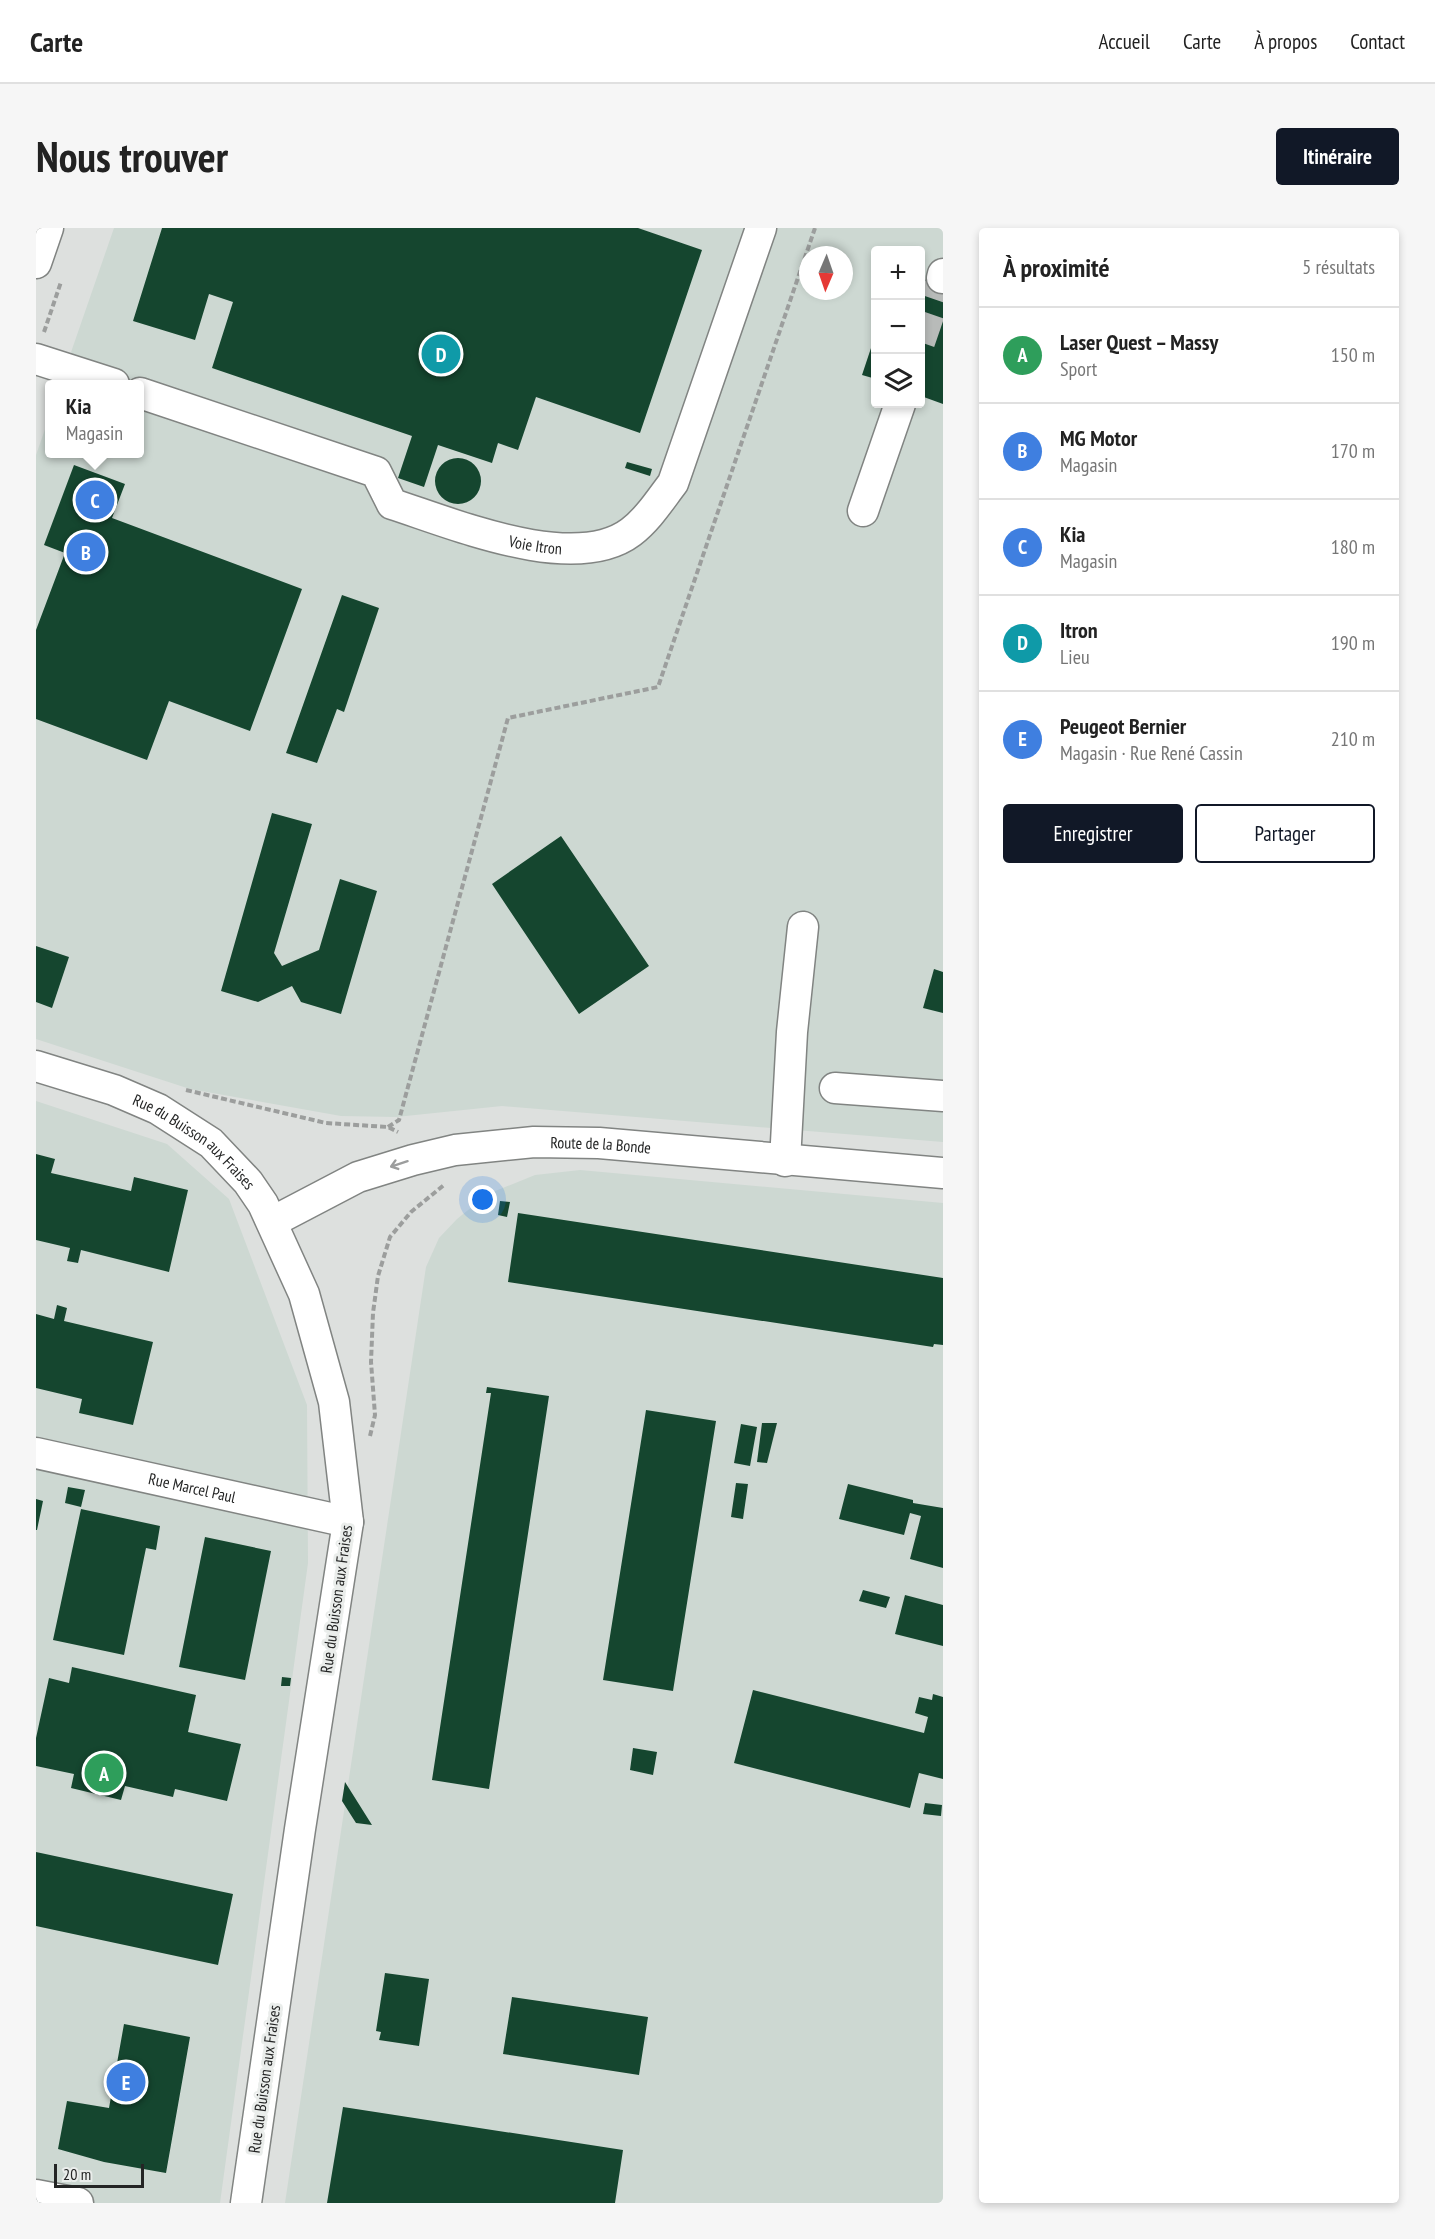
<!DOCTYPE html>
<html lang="fr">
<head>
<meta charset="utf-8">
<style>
  :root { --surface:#fff; --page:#f6f6f6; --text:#222; --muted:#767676; --line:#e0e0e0; --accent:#111827 }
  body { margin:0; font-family:"PT Sans Narrow",sans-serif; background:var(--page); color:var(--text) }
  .controls { position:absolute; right:18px; top:18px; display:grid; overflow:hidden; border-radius:6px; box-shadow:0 3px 9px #0003 }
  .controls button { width:54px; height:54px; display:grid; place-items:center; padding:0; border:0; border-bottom:2px solid var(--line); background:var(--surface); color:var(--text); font:30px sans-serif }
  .compass { position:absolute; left:763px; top:18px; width:54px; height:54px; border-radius:50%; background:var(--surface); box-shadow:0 3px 9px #0003; rotate:182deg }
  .scale { position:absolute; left:18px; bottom:15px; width:90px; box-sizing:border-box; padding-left:6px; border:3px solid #242525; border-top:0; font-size:16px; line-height:21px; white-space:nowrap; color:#242525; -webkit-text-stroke:4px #eaedeb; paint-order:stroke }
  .you { position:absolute; left:447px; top:972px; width:21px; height:21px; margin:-15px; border:4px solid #fff; border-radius:50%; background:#1a73e8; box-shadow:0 0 0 9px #1a73e833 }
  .badge { display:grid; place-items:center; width:39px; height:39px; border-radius:50%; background:var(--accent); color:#fff; font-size:20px; font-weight:700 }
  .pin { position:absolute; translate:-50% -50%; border:3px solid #fff; box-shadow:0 2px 6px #0006 }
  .popup { position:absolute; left:9px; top:152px; width:99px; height:78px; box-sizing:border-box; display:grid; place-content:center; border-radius:6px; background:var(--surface); filter:drop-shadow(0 2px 4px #0005); font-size:20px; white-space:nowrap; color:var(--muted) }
  .popup b { font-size:22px; color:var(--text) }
  .popup::after { content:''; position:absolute; left:50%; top:100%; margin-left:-12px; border:12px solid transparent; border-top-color:var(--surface) }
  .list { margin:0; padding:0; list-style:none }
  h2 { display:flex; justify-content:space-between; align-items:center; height:78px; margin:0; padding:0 24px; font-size:26px }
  h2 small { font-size:20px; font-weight:400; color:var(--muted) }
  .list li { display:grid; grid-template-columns:39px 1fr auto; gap:18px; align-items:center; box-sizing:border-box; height:96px; padding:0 24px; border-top:2px solid var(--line) }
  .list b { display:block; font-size:22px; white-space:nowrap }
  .list p { margin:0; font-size:20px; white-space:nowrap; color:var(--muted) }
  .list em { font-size:20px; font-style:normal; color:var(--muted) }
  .actions { display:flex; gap:12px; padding:18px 24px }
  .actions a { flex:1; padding:14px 0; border:2px solid var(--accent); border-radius:6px; text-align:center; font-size:21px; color:var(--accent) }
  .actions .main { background:var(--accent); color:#fff }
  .icon { flex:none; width:33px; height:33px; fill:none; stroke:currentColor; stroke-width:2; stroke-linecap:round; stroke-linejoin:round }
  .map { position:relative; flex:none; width:907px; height:1975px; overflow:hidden; border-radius:6px }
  header { display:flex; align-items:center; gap:36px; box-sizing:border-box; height:84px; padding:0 30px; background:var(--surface); border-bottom:2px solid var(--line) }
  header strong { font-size:28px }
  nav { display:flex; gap:33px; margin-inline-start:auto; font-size:21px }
  .intro { display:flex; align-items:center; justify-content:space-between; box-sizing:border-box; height:144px; padding:0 36px }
  h1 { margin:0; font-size:42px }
  .button { padding:15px 27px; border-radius:6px; background:var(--accent); color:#fff; font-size:21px; font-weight:700 }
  main { display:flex; gap:36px; padding:0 36px }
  aside { flex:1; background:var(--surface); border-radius:6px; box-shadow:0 3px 9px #0003 }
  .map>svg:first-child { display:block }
  .built { fill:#cdd8d2; fill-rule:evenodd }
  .building { fill:#15462f }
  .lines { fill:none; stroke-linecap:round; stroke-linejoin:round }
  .minor-tunnel { stroke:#b8bbb9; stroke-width:30; stroke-dasharray:30 15; stroke-linecap:butt }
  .minor-casing { stroke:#818482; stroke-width:33 }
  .path { stroke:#9c9e9d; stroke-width:4; stroke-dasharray:6 3; stroke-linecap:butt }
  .minor { stroke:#fff; stroke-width:30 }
  .oneway { stroke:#9c9d9d }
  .labels { text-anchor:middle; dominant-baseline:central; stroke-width:6; stroke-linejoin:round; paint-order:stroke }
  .street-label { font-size:16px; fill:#242525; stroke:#eaedeb }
</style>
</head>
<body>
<header>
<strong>Carte</strong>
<nav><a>Accueil</a><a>Carte</a><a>À propos</a><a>Contact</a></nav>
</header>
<div class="intro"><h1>Nous trouver</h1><a class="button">Itinéraire</a></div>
<main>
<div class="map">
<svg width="907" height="1975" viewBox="0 0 907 1975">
  <rect width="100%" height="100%" fill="#dde0de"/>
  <path class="built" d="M78 0H907V914L466 878 360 889 305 888 154 861 0 811V227L14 187V226H104V156H24ZM840 22H884V176H840ZM772 27H808V63H772Z
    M0 873 131 916 193 971 271 1177 272 1335 184 1975H0Z
    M544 942 907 975V1975H249L390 1039 403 1010 421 991 452 966 499 947Z"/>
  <path class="building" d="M126 0H602L666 22 604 205 500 169 482 222 462 215 456 235 402 217 388 259 362 250 376 208 176 140 197 74 173 66 159 112 97 93Z
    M885 50 907 59V176L885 168Z
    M839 108H840V151L826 147Z
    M399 253a23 23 0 1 1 46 0a23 23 0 1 1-46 0Z
    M591 234 616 241 614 248 589 240Z
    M38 237 89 256 76 290 266 361 214 503 133 473 111 532 0 491V402L29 325 8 317Z
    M306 367 343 380 308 484 301 481 281 535 250 525Z
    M236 585 276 596 238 725 246 738 283 722 304 651 341 663 305 786 265 774 256 758 222 774 185 763Z
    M525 608 613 738 543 786 456 656Z
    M0 718 33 729 16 780 0 774Z
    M898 741 907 744V785L887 780Z
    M0 926 19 931 15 945 95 963 98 949 152 962 133 1044 45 1022 42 1035 31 1033 34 1020 0 1012Z
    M464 973 474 974 471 989 462 987Z
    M482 985 907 1050V1117L898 1116 897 1119 472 1054Z
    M21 1077 31 1080 28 1093 117 1114 97 1197 43 1185 46 1171 0 1160V1086L18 1091Z
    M451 1159 513 1168 453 1561 396 1552 455 1165H450Z
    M610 1182 680 1193 637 1463 567 1452Z
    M726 1195H741L731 1235 721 1234Z
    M705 1196 721 1199 714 1238 698 1235Z
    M700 1255 712 1256 707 1291 695 1289Z
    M812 1256 877 1272V1275L907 1280V1340L874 1331 885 1288 874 1285 868 1307 803 1291Z
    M32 1259 49 1262 45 1279 29 1275Z
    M0 1271 7 1273 1 1302H0Z
    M45 1281 124 1298 120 1322 110 1320 88 1427 17 1412Z
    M169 1309 235 1323 209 1452 143 1439Z
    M827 1362 854 1369 850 1380 823 1373Z
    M869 1367 907 1377V1418L859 1406Z
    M36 1439 160 1467 152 1504 205 1516 191 1573 139 1561 137 1569 89 1558 85 1572 35 1560 38 1546 0 1538V1510L13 1450 33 1455Z
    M246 1449 255 1450 254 1458H245Z
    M717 1462 888 1505 892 1489 879 1485 883 1469 896 1472 897 1466 907 1469V1551L883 1545 874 1580 698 1535Z
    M597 1520 621 1524 617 1547 594 1542Z
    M309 1554 336 1597 320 1595 306 1573Z
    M889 1575 906 1577 905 1588 887 1586Z
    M0 1624 197 1666 182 1737 0 1698Z
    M349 1745 393 1751 383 1818 343 1812 345 1804 340 1803Z
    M476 1769 612 1789 603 1847 467 1826Z
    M88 1796 154 1809 130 1945 68 1934 22 1921 31 1873 73 1880Z
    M307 1879 587 1922 579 1975H291Z"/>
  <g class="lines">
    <path class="minor-tunnel" d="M884 114 906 50"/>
    <g class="minor-casing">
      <g id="minor">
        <path d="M0 35 12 0"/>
        <path d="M906 50 907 46"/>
        <path d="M0 131 78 156"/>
        <path id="s1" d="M104 165 340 244 356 276C416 295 538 347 595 304 612 291 624 272 637 255L725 0"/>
        <path d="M827 283 864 176"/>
        <path id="s2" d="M0 838 78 862 122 881 175 915 212 954 227 976 268 1066 298 1174 312 1294 264 1601 210 1975"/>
        <path d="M799 860 907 868"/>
        <path d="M749 933 756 804 767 699"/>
        <path id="s3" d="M236 994 322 949 377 932 419 922 498 914 563 915 907 945"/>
        <path id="s4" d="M0 1225 312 1294"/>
        <path d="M0 1967 42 1975"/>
      </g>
    </g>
    <path class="path" d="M8 104 25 54
      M150 862 290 895 352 899 362 904
      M352 899 363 892 472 490 622 459 779 0
      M334 1208 339 1187 335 1134 337 1085 342 1048 354 1009 375 984 408 957"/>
    <use href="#minor" class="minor"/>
  </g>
  <defs><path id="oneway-shaft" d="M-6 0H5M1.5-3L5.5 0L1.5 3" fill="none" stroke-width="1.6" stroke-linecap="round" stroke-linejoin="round" transform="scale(1.5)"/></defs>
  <use class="oneway" href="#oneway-shaft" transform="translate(363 936) rotate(162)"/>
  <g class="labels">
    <g class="street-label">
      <text stroke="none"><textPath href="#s1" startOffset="434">Voie Itron</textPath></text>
      <text stroke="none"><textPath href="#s2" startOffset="178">Rue du Buisson aux Fraises</textPath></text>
      <text stroke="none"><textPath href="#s3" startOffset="344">Route de la Bonde</textPath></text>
      <text stroke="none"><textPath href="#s4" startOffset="160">Rue Marcel Paul</textPath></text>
      <text transform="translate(300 1371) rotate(-82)">Rue du Buisson aux Fraises</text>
      <text transform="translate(228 1851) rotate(-82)">Rue du Buisson aux Fraises</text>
    </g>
  </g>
</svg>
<div class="controls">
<button>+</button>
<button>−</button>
<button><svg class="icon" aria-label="layers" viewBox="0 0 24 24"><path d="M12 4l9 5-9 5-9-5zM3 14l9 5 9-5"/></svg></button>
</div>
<svg class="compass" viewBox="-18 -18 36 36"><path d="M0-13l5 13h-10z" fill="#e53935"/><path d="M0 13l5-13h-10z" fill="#767676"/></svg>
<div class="scale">20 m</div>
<div class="you"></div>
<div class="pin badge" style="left:68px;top:1545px;background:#2e9e5b">A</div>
<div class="pin badge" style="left:50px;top:324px;background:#3f7fe0">B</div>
<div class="pin badge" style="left:59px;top:272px;background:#3f7fe0">C</div>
<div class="popup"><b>Kia</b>Magasin</div>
<div class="pin badge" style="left:405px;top:126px;background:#0f9aa8">D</div>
<div class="pin badge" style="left:90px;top:1854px;background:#3f7fe0">E</div>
</div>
<aside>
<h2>À proximité<small>5 résultats</small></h2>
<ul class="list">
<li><span class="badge" style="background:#2e9e5b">A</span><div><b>Laser Quest – Massy</b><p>Sport</p></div><em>150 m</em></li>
<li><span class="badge" style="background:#3f7fe0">B</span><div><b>MG Motor</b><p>Magasin</p></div><em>170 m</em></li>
<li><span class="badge" style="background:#3f7fe0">C</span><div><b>Kia</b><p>Magasin</p></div><em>180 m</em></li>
<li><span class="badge" style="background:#0f9aa8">D</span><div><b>Itron</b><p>Lieu</p></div><em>190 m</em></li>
<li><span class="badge" style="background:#3f7fe0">E</span><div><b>Peugeot Bernier</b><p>Magasin · Rue René Cassin</p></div><em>210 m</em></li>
</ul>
<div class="actions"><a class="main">Enregistrer</a><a>Partager</a></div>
</aside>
</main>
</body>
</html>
